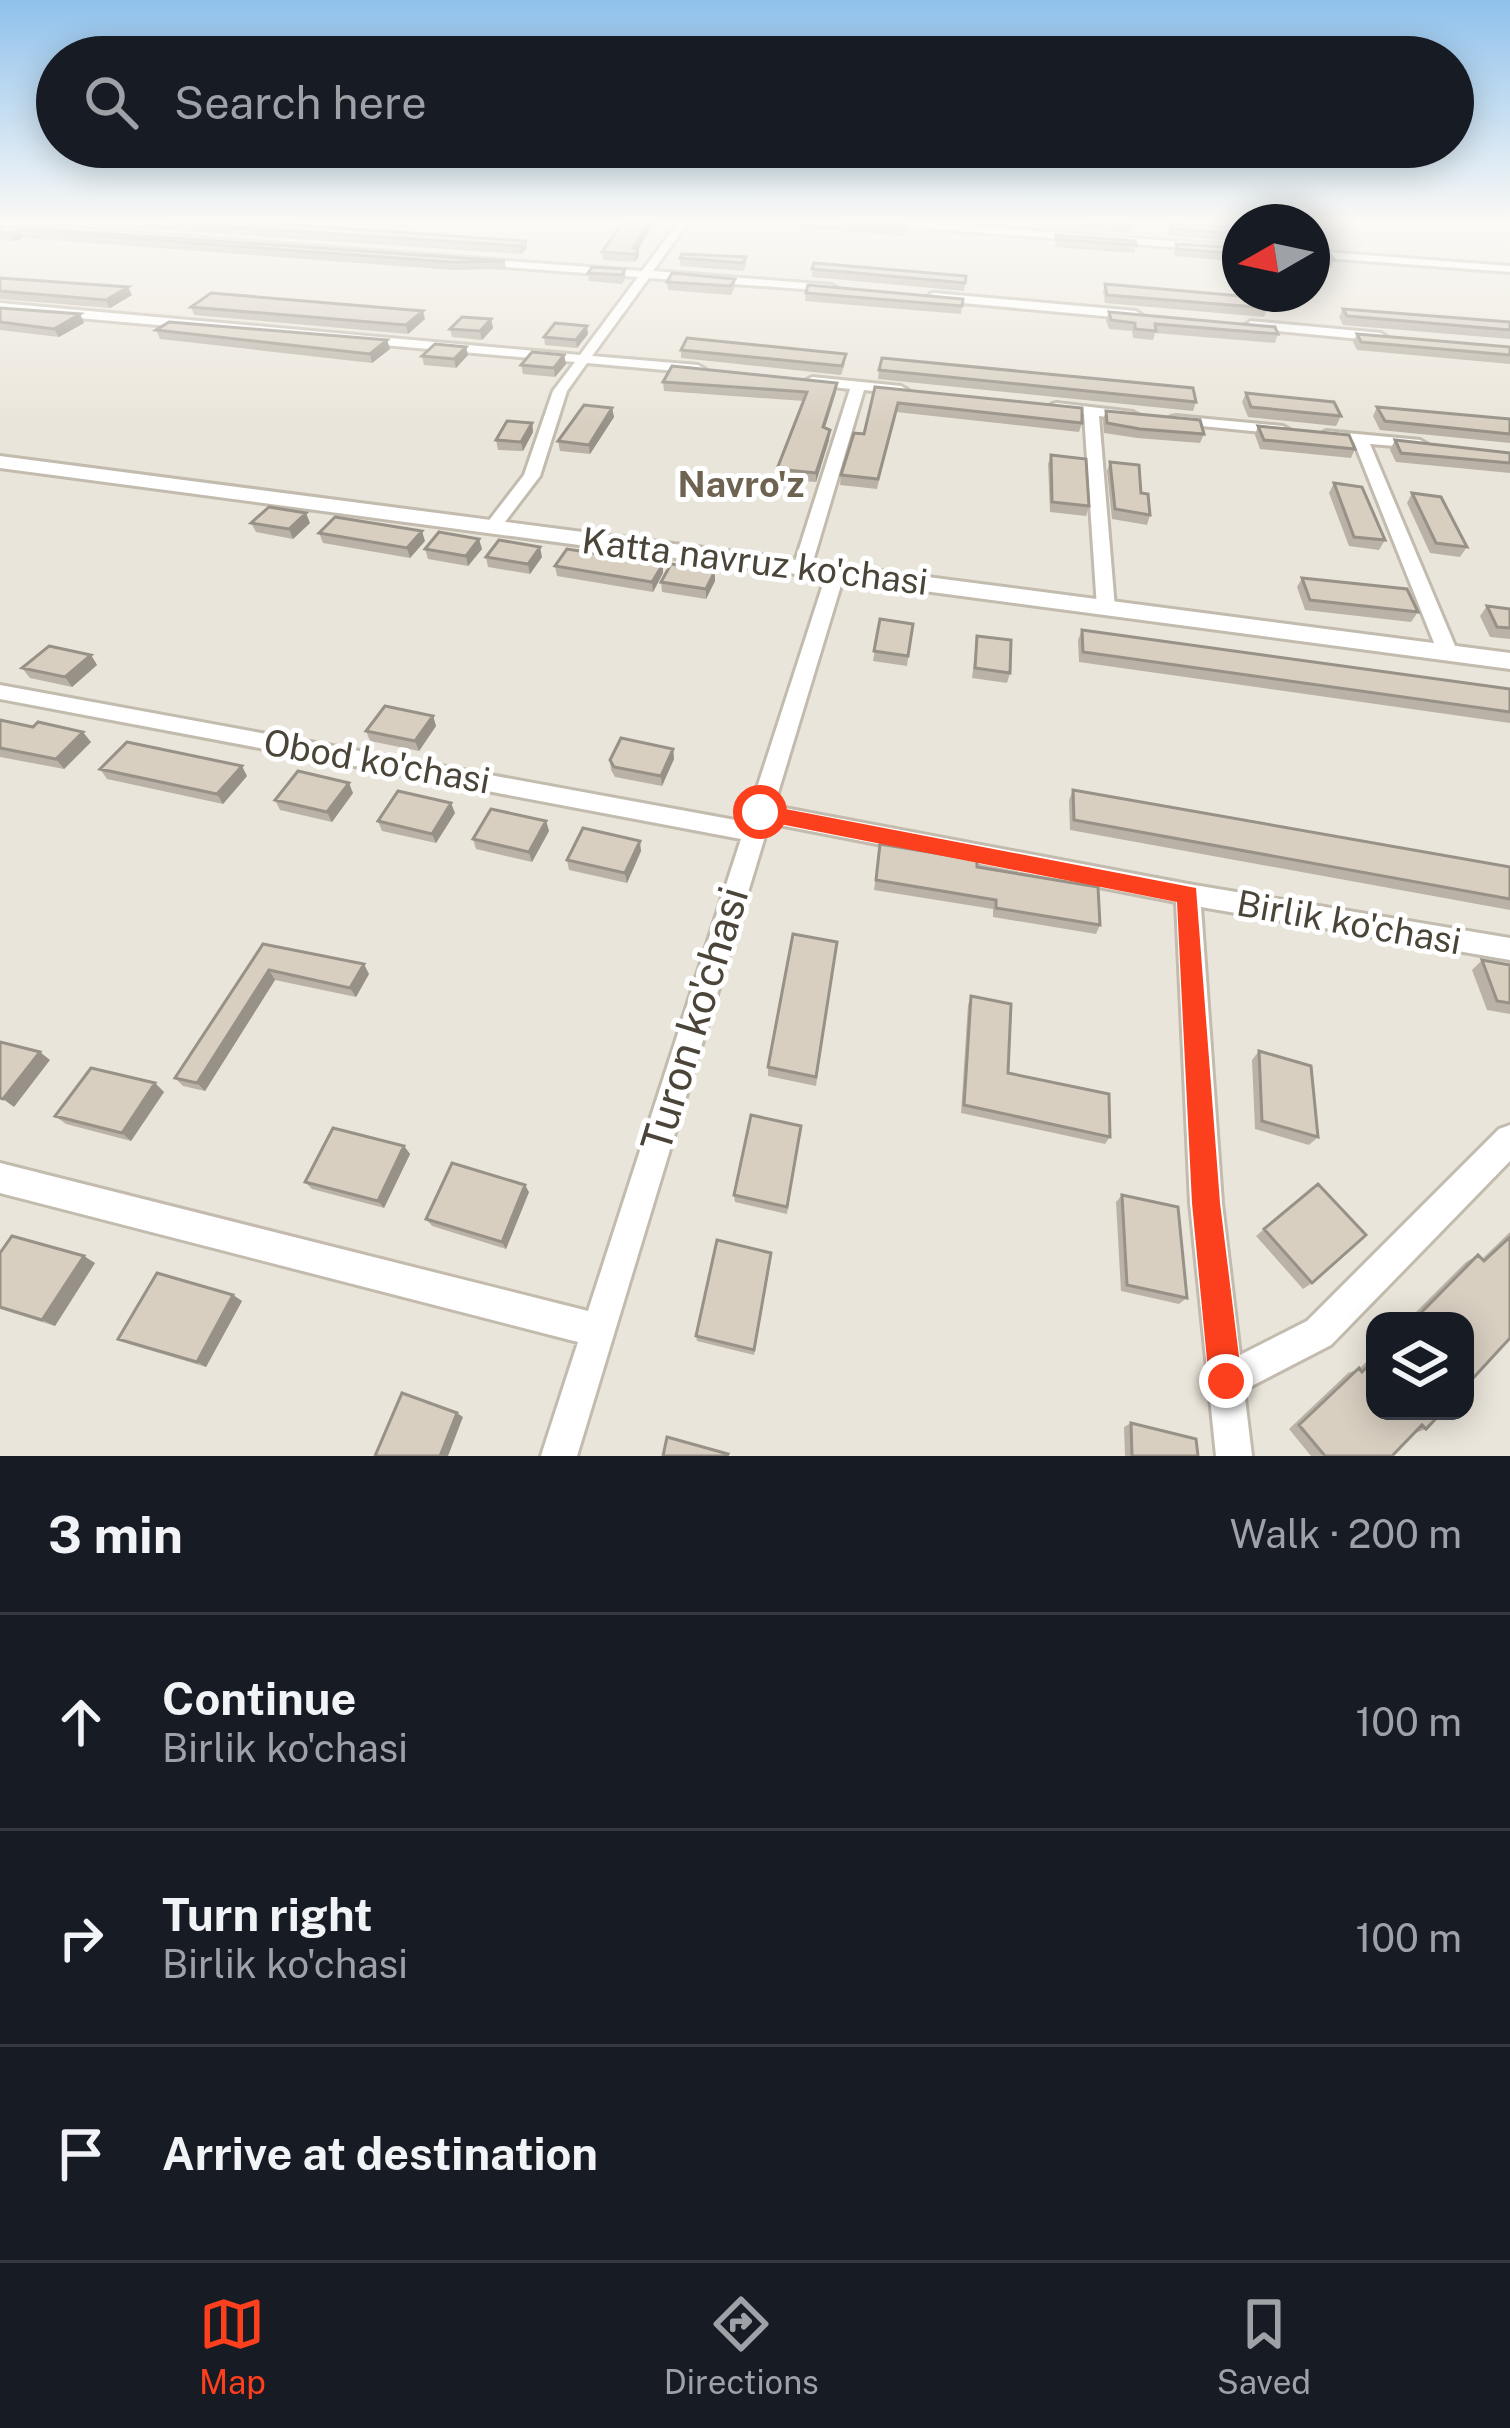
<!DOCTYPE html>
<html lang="en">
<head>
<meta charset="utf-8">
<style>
  :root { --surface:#171b24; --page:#242831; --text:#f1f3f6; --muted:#9ea1a6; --line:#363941; --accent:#fc3f1d }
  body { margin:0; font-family:"Public Sans",sans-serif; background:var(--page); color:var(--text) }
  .controls { position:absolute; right:36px; bottom:36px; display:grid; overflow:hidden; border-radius:24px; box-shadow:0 6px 30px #0003 }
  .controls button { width:108px; height:108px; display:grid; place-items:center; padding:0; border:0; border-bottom:3px solid var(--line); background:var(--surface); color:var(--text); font:60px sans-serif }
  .compass { position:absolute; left:1222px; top:204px; width:108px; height:108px; border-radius:50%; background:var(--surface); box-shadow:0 6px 30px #0003; rotate:261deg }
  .stop { position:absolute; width:36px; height:36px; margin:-27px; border:9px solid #fc3f1d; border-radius:50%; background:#fff }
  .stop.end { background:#fc3f1d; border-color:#fff; box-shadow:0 3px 12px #0008 }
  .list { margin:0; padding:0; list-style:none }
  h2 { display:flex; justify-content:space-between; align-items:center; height:156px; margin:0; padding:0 48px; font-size:51px }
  h2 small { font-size:39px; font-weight:400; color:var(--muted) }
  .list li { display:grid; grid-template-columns:78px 1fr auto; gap:36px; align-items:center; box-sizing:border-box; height:216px; padding:0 48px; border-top:3px solid var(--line) }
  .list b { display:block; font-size:45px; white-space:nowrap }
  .list p { margin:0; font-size:39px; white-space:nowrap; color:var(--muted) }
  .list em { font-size:39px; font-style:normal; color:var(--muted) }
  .icon { flex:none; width:66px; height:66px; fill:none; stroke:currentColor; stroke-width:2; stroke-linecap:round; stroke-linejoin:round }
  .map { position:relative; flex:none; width:1510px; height:1456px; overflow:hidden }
  .search { position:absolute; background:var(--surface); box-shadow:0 6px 30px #0003; left:36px; right:36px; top:36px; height:132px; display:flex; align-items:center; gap:30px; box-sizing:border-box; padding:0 42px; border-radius:66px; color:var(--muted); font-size:45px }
  .sheet { height:804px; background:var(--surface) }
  nav { display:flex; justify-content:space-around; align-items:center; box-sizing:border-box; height:168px; border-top:3px solid var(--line); background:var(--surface); font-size:33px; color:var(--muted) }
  nav a { display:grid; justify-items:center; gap:6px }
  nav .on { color:var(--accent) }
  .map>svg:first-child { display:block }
  .residential { fill:#eae5da; fill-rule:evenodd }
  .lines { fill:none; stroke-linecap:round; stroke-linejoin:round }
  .minor-casing { stroke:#c2bbae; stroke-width:6 }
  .tertiary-casing { stroke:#c2bbae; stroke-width:6 }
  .minor { fill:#fff; fill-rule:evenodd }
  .tertiary { fill:#fff; fill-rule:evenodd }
  .wall { fill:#bab2a6 }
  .shaded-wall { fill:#979187 }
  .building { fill:#d8cfc1; stroke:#979187; stroke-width:3 }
  .route { fill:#fc3f1d }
  .labels { text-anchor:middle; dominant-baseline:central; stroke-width:10; stroke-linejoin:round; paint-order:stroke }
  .far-quarter-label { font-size:36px; font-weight:bold; fill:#6e6250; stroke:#fff }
  .street-label { font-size:36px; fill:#4b4439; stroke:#fff }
  .near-street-label { font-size:42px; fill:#4b4439; stroke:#fff }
</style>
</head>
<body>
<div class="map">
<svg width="1510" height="1456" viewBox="0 0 1510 1456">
  <rect width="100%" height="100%" fill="#f6f3ec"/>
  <path class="residential" d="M0 223H1240V294H1312V223L1510 226V1456H0ZM1375 1321H1465V1411H1375Z"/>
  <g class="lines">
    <g class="minor-casing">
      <path id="minor" d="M0 223 642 271 678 223H688L653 271 831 285 837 288 831 291 649 278 592 356 698 365 705 369 698 373 587 363 567 391 540 476 498 531 492 532 484 527 524 475 553 391 575 362 0 311V303L580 355 638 277 0 229Z
        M886 223H929L1240 246V252L891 226Z
        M1312 251 1510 266V272L1312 257Z
        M934 293 1136 311 1142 315 1136 319 930 300V294Z
        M1251 321 1381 333 1387 337 1381 341 1247 328 1245 325Z
        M812 377 901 386 908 390 901 394 864 390 811 568 802 573 793 568 850 389 807 384 805 381Z
        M1057 403 1133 412 1140 416 1133 420 1099 416 1115 608 1106 614 1097 608 1084 414 1052 410V404Z
        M1176 416 1283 426 1290 430 1283 434 1171 423V417Z
        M1326 431 1420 440 1427 444 1420 448 1370 444 1458 653 1455 658 1448 659 1438 653 1354 442 1321 438 1319 435Z
        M836 567 845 572 774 806 1188 884 1510 938V960L1201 907 1222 1203 1240 1355 1307 1321 1499 1129 1510 1125V1161L1331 1345 1244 1390 1252 1456H1216L1190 1203 1176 902 769 823 577 1456H541L578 1342 0 1193V1163L588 1311 741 839 0 699V685L746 822 827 572Z"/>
    </g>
    <g class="tertiary-casing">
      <path id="tertiary" d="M0 456 1510 653V669L0 468Z"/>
    </g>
    <use href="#minor" class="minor"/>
    <use href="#tertiary" class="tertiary"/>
  </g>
  <path class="wall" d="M63 223H269L526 241 527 248 521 254Z
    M741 223H901L905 224 903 236Z
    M1054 223H1127L1132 226 1130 233 1054 228Z
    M1171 224 1236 233 1234 241 1170 236 1168 232Z
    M0 226 505 261 506 269 453 270 23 238 15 241 0 240Z
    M1312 233 1323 239 1320 247 1312 248Z
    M1056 235 1136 245 1134 253 1055 247Z
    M1176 244 1240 248V262L1175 256 1174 252Z
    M639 248V256L635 262 603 260 602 252Z
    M1312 252 1334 260 1331 268 1312 267Z
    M746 257V265L743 271 680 266V258Z
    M625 269 626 278 622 284 589 281 588 273Z
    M812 269 966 276 964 291 812 277Z
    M0 278 132 295 110 308 0 299Z
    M735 279V287L731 295 668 290 667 282Z
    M1105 284 1268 308 1264 317 1105 303 1103 292Z
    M806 293 963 299 961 314 805 301Z
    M191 307 425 319 408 334 194 315Z
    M0 308 80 314 84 323 59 337 0 330Z
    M1343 309 1510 322V339L1343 325 1339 317Z
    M1109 312 1278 334 1275 343 1155 333 1153 340 1133 338 1132 331 1109 329 1106 320Z
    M491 319 493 328 482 340 452 337 450 329Z
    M156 330 387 340 390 349 372 363 160 339Z
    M588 334 577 348 545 345 544 337Z
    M1357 334 1510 355V364L1357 350 1353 342Z
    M466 347 468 355 456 368 424 365 422 356Z
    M681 350 845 363 841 375 681 358Z
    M564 355 566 364 555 377 523 374 521 365Z
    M879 370 1196 402 1193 411 878 379Z
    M663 382 836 392 825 428 829 440 816 482 777 479V469L804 401 664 391Z
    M875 387 1082 423 1079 432 896 412 877 489 840 485 841 475 864 434Z
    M1246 393 1341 416 1336 426 1248 417 1242 402Z
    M1377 407 1510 419V443L1380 430 1373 416Z
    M612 408 614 417 590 454 560 451 558 441Z
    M1106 411 1204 434 1200 443 1137 438 1104 433 1103 420Z
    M532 423 533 432 523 451 498 450 496 440Z
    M1258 426 1355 449 1351 458 1260 449 1255 435Z
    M1395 440 1510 453V473L1396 462 1390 450Z
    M1051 455 1089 506 1086 516 1050 512 1048 464Z
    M1110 462 1150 515 1147 525 1112 519 1107 471Z
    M1334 483 1385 540 1379 550 1349 546 1329 493Z
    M1412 493 1467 547 1460 557 1430 553 1407 503Z
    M251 523H310L293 539 256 532Z
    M319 533 425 541 410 558 323 543Z
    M425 549H482L468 566 428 559Z
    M486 557H542L530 574 488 567Z
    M555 566 663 573 653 592 557 576Z
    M715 571V581L706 599 662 592 661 582Z
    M1302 578 1418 612 1411 622 1305 610 1297 587Z
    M1487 606 1510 609V639L1490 637 1480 616Z
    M880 619 913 624 907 666 873 661Z
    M1082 630 1510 689V723L1079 662 1078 640Z
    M977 636 1010 673 1007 683 972 678Z
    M91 655 97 665 72 687 30 678 22 668Z
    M433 716 436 726 419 751 370 741 366 731Z
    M0 720 91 742 64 769 0 757Z
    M673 749 674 759 662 786 615 777 611 770 610 760Z
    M100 769 247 776 223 804 107 779Z
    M1073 790 1510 867V910L1070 830 1069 800Z
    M353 793 332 822 280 810 275 800Z
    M455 813 436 843 382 831 378 821Z
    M546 821 549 831 532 862 476 849 473 839Z
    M880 844 977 867 1100 925 1096 934 993 917V909L874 890Z
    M641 851 627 883 569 870 567 860Z
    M837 942 816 1086 768 1076V1067Z
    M263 944 369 974 356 997 275 980 205 1091 183 1086 175 1078Z
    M1482 960 1510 965V1014L1487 1010 1472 970Z
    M971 996 1008 1073 1110 1137 1105 1144 961 1113 968 1005Z
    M1259 1051 1318 1137 1309 1145 1255 1129 1252 1060Z
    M155 1083 164 1092 131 1141 66 1124 55 1116Z
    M801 1126 787 1214 735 1202 734 1195Z
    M404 1146 410 1154 384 1208 312 1189 305 1182Z
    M1318 1184 1312 1283 1303 1289 1256 1236Z
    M529 1192 506 1249 432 1226 426 1219Z
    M1122 1195 1187 1298 1179 1304 1121 1291 1116 1202Z
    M1510 1232V1338L1465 1321H1407L1466 1262 1478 1255 1482 1259Z
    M0 1253 95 1263 55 1326 0 1309Z
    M771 1259 754 1355 697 1341 696 1336Z
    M233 1295 242 1301 206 1367 129 1344 118 1339Z
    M1375 1353V1411H1443L1426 1429 1415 1433 1392 1456H1311L1289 1429 1348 1373 1359 1369Z
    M1131 1423 1198 1456H1125L1124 1427Z"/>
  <path class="shaded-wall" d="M649 223H654L639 248V256L635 262 633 248Z
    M19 230 23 238 15 241 11 234Z
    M526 241 527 248 521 254 520 246Z
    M128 287 132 295 110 308 106 300Z
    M423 311 425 319 408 334 406 325Z
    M80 314 84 323 59 337 54 329Z
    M491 319 493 328 482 340 480 331Z
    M587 326 588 334 577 348 576 340Z
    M387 340 390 349 372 363 370 354Z
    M466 347 468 355 456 368 454 359Z
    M564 355 566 364 555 377 554 368Z
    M837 383 836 392 822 436 823 427Z
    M612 408 614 417 590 454 589 445Z
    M532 423 533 432 523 451 521 442Z
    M830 430 829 440 816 482V473Z
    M306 513 310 523 293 539 289 529Z
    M422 531 425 541 410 558 407 548Z
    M479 539 482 549 468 566 466 556Z
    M540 547 542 557 530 574 528 564Z
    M663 564V573L653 592 652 582Z
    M715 571V581L706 599V589Z
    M91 655 97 665 72 687 65 677Z
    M433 716 436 726 419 751 415 741Z
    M83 732 91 742 64 769 56 759Z
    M673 749 674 759 662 786 661 776Z
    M242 766 247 776 223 804 217 794Z
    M349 783 353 793 332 822 327 812Z
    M451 803 455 813 436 843 432 834Z
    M546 821 549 831 532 862 529 852Z
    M640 841 641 851 627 883 625 873Z
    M364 964 369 974 356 997 350 988Z
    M269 970 275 980 205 1091 197 1083Z
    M40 1052 50 1060 14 1107 3 1099Z
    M155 1083 164 1092 131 1141 122 1133Z
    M404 1146 410 1154 384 1208 378 1201Z
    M525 1185 529 1192 506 1249 502 1242Z
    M84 1256 95 1263 55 1326 42 1320Z
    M233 1295 242 1301 206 1367 197 1362Z
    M457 1413 463 1417 448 1456H440Z"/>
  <path class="building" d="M170 223H269L526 241 520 246Z
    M622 223H649L633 248H638L635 254 602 252Z
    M838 223H901L905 224 904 228Z
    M1091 223H1127L1132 226Z
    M1171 224 1234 227 1236 233 1172 229Z
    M0 226 505 261 451 262 19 230 11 234 0 233Z
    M1312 233H1320L1323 239 1312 240Z
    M1056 235 1135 241 1136 245 1056 239Z
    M1176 244 1240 248V254L1178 249Z
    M1312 252 1331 255 1334 260 1312 259Z
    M682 254 746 257 743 263 680 258Z
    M814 263 966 276 965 283 812 269Z
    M592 267 625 269 622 275 588 273Z
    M672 273 735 279 731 286 667 282Z
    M0 278 128 287 106 300 0 291Z
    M1105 284 1263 298 1268 308 1107 295Z
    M808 285 963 299 962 306 806 293Z
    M211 293 423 311 406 325 191 307Z
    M0 308 80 314 54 329 0 322Z
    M1343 309 1510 322V330L1347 316Z
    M1109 312 1275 327 1278 334 1155 324 1156 331 1135 329V323L1111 320Z
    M462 317 491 319 480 331 450 329Z
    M169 322 387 340 370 354 156 330Z
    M555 323 587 326 576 340 544 337Z
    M1357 334 1510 347V355L1361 342Z
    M687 338 846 354 842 366 681 350Z
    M435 344 466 347 454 359 422 356Z
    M532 352 564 355 554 368 521 365Z
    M882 358 1193 388 1196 402 879 370Z
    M672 366 837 383 823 427 830 430 816 473 777 469 807 392 663 382Z
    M875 387 1082 408V423L898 403 878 479 841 475 854 433 864 434Z
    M1246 393 1334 402 1341 416 1251 407Z
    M584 405 612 408 589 445 558 441Z
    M1377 407 1510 419V434L1385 421Z
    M1106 411 1200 420 1204 434 1140 429 1107 423Z
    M507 421 532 423 521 442 496 440Z
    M1258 426 1349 435 1355 449 1264 440Z
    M1395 440 1510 453V463L1401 453Z
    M1051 455 1086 459 1089 506 1052 502Z
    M1110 462 1139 465 1141 493 1148 494 1150 515 1115 509Z
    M1334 483 1362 487 1385 540 1354 537Z
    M1412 493 1441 497 1467 547 1436 543Z
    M269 507 306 513 289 529 251 523Z
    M335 517 422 531 407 548 319 533Z
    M439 532 479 539 466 556 425 549Z
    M499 540 540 547 528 564 486 557Z
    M567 549 663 564 652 582 555 566Z
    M671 564 715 571 706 589 661 582Z
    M1302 578 1407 589 1418 612 1310 600Z
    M1487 606 1510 609V628L1497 627Z
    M880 619 913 624 908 656 874 651Z
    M1082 630 1510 689V712L1083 652Z
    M977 636 1011 640 1010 673 975 668Z
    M49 646 91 655 65 677 22 668Z
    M385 706 433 716 415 741 366 731Z
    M0 720 33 727 38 722 83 732 56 759 0 748Z
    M621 738 673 749 661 776 614 767 610 760Z
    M127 742 242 766 217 794 100 769Z
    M298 771 349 783 327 812 275 800Z
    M1073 790 1510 867V899L1074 820Z
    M398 791 451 803 432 834 378 821Z
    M491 809 546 821 529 852 473 839Z
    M583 828 640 841 625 873 567 860Z
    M880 844 977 860V867L1098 887 1100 925 996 908V900L876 880Z
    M793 934 837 942 816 1077 768 1067Z
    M263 944 364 964 350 988 269 970 197 1083 175 1078Z
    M1482 960 1510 965V1003L1497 1001Z
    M971 996 1011 1004 1008 1073 1109 1094 1110 1137 964 1105Z
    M0 1042 40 1052 3 1099 0 1098Z
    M1259 1051 1311 1066 1318 1137 1262 1121Z
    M91 1068 155 1083 122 1133 55 1116Z
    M751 1115 801 1126 787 1207 734 1195Z
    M333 1128 404 1146 378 1201 305 1182Z
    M452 1163 525 1185 502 1242 426 1219Z
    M1318 1184 1366 1235 1312 1283 1264 1229Z
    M1122 1195 1178 1207 1187 1298 1127 1285Z
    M12 1236 84 1256 42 1320 0 1307V1253Z
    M1510 1237V1338L1465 1387V1321H1413L1478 1255 1484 1261Z
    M717 1240 771 1253 754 1350 696 1336Z
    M157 1273 233 1295 197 1362 118 1339Z
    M1375 1359V1411H1443L1426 1429 1422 1425 1392 1456H1325L1299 1425 1359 1368 1362 1372Z
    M402 1393 457 1413 440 1456H375Z
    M1131 1423 1196 1439 1198 1456H1132Z
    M667 1437 728 1454 727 1456H663Z"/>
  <linearGradient id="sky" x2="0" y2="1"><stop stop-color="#8fc1ec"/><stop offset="0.52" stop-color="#fbfaf6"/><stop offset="1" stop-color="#fbfaf6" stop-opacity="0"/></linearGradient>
  <rect width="1510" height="427" fill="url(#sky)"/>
  <path class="route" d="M760 804 1196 888 1220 1203 1242 1381 1237 1393 1226 1397 1214 1393 1209 1381 1192 1203 1177 902 760 820 749 812Z"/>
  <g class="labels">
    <g class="far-quarter-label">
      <text x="741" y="484">Navro'z</text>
    </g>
    <g class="street-label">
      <text transform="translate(755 561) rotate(7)">Katta navruz ko'chasi</text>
      <text transform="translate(377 761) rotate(10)">Obod ko'chasi</text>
      <text transform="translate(1349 922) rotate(10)">Birlik ko'chasi</text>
    </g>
    <g class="near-street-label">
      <text transform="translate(694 1019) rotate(-73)">Turon ko'chasi</text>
    </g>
  </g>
</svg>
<div class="controls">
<button><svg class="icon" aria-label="layers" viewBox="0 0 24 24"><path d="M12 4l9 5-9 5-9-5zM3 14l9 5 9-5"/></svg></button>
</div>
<svg class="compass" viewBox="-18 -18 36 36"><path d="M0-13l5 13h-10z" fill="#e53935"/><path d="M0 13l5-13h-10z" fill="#9ea1a6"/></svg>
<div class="stop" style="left:760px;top:812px"></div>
<div class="stop end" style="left:1226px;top:1381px"></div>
<div class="search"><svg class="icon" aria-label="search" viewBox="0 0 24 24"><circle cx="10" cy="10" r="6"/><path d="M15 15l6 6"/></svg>Search here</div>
</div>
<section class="sheet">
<h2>3 min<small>Walk · 200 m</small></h2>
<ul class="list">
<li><svg class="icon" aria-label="ahead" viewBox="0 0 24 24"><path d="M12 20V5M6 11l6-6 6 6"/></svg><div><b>Continue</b><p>Birlik ko'chasi</p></div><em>100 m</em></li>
<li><svg class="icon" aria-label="right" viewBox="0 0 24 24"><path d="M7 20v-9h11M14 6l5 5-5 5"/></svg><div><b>Turn right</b><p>Birlik ko'chasi</p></div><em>100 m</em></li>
<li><svg class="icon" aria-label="arrive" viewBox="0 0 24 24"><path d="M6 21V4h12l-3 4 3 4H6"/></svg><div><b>Arrive at destination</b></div></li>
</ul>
</section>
<nav>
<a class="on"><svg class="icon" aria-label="map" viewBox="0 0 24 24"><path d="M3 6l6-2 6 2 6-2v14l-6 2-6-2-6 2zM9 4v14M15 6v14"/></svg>Map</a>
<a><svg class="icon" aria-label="directions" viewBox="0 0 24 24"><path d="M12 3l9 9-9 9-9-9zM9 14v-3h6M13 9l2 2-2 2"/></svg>Directions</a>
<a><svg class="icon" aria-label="saved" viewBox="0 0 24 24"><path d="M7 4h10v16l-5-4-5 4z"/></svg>Saved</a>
</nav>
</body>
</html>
